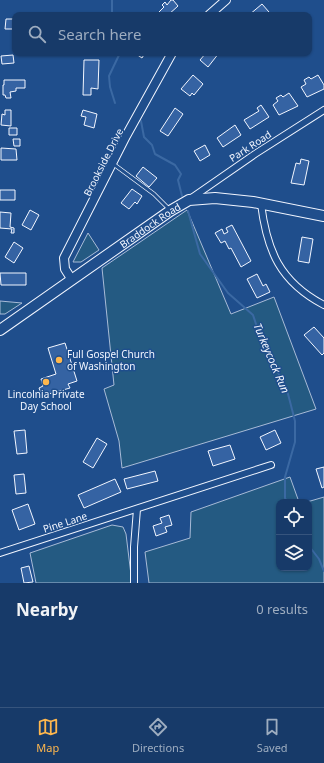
<!DOCTYPE html>
<html lang="en">
<head>
<meta charset="utf-8">
<style>
  :root { --surface:#173a69; --page:#20416f; --text:#f1f3f6; --muted:#9eadc0; --line:#36547d; --accent:#ffb74d }
  body { margin:0; font-family:"Noto Sans",sans-serif; background:var(--page); color:var(--text) }
  .controls { position:absolute; right:12px; bottom:12px; display:grid; overflow:hidden; border-radius:8px; box-shadow:0 1px 3px #0004 }
  .controls button { width:36px; height:36px; display:grid; place-items:center; padding:0; border:0; border-bottom:1px solid var(--line); background:var(--surface); color:var(--text); font:20px sans-serif }
  .list { margin:0; padding:0; list-style:none }
  h2 { display:flex; justify-content:space-between; align-items:center; height:52px; margin:0; padding:0 16px; font-size:17px }
  h2 small { font-size:13px; font-weight:400; color:var(--muted) }
  .icon { flex:none; width:22px; height:22px; fill:none; stroke:currentColor; stroke-width:2; stroke-linecap:round; stroke-linejoin:round }
  .map { position:relative; flex:none; width:324px; height:583px; overflow:hidden }
  .search { position:absolute; background:var(--surface); box-shadow:0 1px 3px #0004; left:12px; right:12px; top:12px; height:44px; display:flex; align-items:center; gap:10px; box-sizing:border-box; padding:0 14px; border-radius:8px; color:var(--muted); font-size:15px }
  .sheet { height:124px; background:var(--surface) }
  nav { display:flex; justify-content:space-around; align-items:center; box-sizing:border-box; height:56px; border-top:1px solid var(--line); background:var(--surface); font-size:11px; color:var(--muted) }
  nav a { display:grid; justify-items:center; gap:2px }
  nav .on { color:var(--accent) }
  .map>svg:first-child { display:block }
  .green { fill:#245a82; stroke:#a8bbd7 }
  .lines { fill:none; stroke-linecap:round; stroke-linejoin:round }
  .stream { stroke:#3b69a3; stroke-width:2 }
  .building { fill:#3563a3; stroke:#f2f6ff }
  .service-casing { stroke:#f2f6ff; stroke-width:4.5 }
  .minor-casing { stroke:#f2f6ff; stroke-width:8 }
  .tertiary-casing { stroke:#f2f6ff; stroke-width:10 }
  .primary-casing { stroke:#f2f6ff; stroke-width:12 }
  .service { stroke:#1f4e8c; stroke-width:3 }
  .minor { stroke:#1f4e8c; stroke-width:6 }
  .tertiary { stroke:#1f4e8c; stroke-width:8 }
  .primary { stroke:#1f4e8c; stroke-width:10 }
  .poi-dot { fill:#ffb74d; stroke:#1f4e8c; stroke-width:1.5 }
  .labels { text-anchor:middle; dominant-baseline:central; stroke-width:3; stroke-linejoin:round; paint-order:stroke }
  .street-label { font-size:10px; fill:#f2f6ff; stroke:#1f4e8c }
  .poi-label { font-size:10px; fill:#f2f6ff; stroke:#1f4e8c; text-anchor:start }
  .water-label { font-size:11px; font-style:italic; fill:#f2f6ff; stroke:#1f4e8c }
</style>
</head>
<body>
<div class="map">
<svg width="324" height="583" viewBox="0 0 324 583">
  <rect width="100%" height="100%" fill="#1f4e8c"/>
  <path class="green" d="M187 210 231 314 274 297 316 409 122 468 119 441 104 389 114 385 102 268Z
    M88 233 99 250 81 262H73Z
    M0 301 22 303 5 314H0Z
    M290 477 299 502H279V568H309V502H307L324 497V583H149L145 552 190 538 191 512Z
    M112 525 123 527 126 534 132 583H36L30 553Z"/>
  <g class="lines">
    <path class="stream" d="M112 0V15
      M115 103 110 87 109 76 120 53
      M141 121 144 137 152 145 155 154 175 165 181 174 178 180 182 196
      M188 211 200 254 228 293 253 315 257 327 288 394 295 421V442L285 477V498L287 502
      M309 546 319 559 324 571"/>
  </g>
  <path class="building" d="M171 0H173L178 6 168 15H160L158 13 164 7 162 5 165 2 167 5Z
    M262 4 269 12 266 15H249Z
    M6 19H13V29H5Z
    M136 53H145L142 58 136 54Z
    M206 53H219L208 67 200 60Z
    M13 55 14 63 2 64 1 56Z
    M84 60H99L98 89 91 88V95H83Z
    M193 75 203 84 194 95 192 93 190 96 181 89Z
    M318 75 324 85V89L307 97 301 87 306 84 304 80 309 77 311 79Z
    M4 80H25V88H16V91L10 92 11 98H6L5 95H3V85H4Z
    M289 93 298 106 279 115 273 105 278 101 276 98 281 95 283 97Z
    M261 105 269 117 250 129 244 120 259 111 257 108Z
    M175 108 183 114 168 136 160 131Z
    M5 110H11V126L1 125 2 114 5 115Z
    M83 110 97 114 94 128 84 125 86 117 81 116Z
    M235 125 241 135 223 147 217 138Z
    M9 128H17V135H9Z
    M13 139H20V146H14Z
    M205 145 210 155 200 161 194 151Z
    M1 148 16 149 17 160H1Z
    M301 159 309 161 304 185 291 183 296 163 300 164Z
    M143 167 157 178 149 187 136 176Z
    M132 189 142 196 137 204 135 202 129 209 121 203Z
    M0 190H15V200H0Z
    M30 210 39 215 31 230 22 225Z
    M0 212 11 213 10 227 14 228V233H11L12 229 0 228Z
    M232 225 251 261 241 267 231 248 229 249 225 241 221 243 215 233 222 229 224 234 228 232 226 228Z
    M302 237 313 239 309 263 298 261Z
    M14 242 23 248 14 263 5 257Z
    M0 273H26V285H1Z
    M257 274 263 286 266 284 270 292 257 298 247 279Z
    M314 327 324 338V353L322 355 304 335Z
    M65 343 77 381 68 384 70 388 45 395 44 392 41 393 39 388 43 386 41 379 56 374 48 348Z
    M25 430 27 453 17 454 14 431Z
    M275 430 281 443 266 450 260 437Z
    M97 438 107 444 93 468 83 462Z
    M230 445 235 459 213 466 208 451Z
    M324 467V487L322 488 316 469Z
    M155 471 158 481 127 489 124 479Z
    M24 474 26 493 16 494 14 475Z
    M115 479 121 492 84 508 78 495Z
    M28 504 35 524 19 530 12 510Z
    M169 515 172 525 165 527 167 532 156 536 153 526 162 523 160 518Z
    M29 566 33 582 24 583 21 568Z"/>
  <g class="lines">
    <g class="service-casing">
      <path id="service" d="M112 163 154 194 170 210"/>
    </g>
    <g class="minor-casing">
      <path id="minor" d="M190 199 255 154 324 110
        M261 204C267 251 280 282 324 305
        M0 553 271 465
        M134 583V547L137 509"/>
    </g>
    <g class="tertiary-casing">
      <path id="tertiary" d="M209 15 226 0
        M72 280 65 269 64 258 126 136 172 53"/>
    </g>
    <g class="primary-casing">
      <g id="primary">
        <path id="s1" d="M0 330 170 211 189 200 215 198 253 202 324 216"/>
      </g>
    </g>
    <use href="#service" class="service"/>
    <use href="#minor" class="minor"/>
    <use href="#tertiary" class="tertiary"/>
    <use href="#primary" class="primary"/>
  </g>
  <g class="poi-dot">
    <circle cx="59" cy="360" r="4"/>
    <circle cx="46" cy="382" r="4"/>
  </g>
  <g class="labels">
    <g class="street-label">
      <text transform="translate(250 146) rotate(-33)">Park Road</text>
      <text transform="translate(103 162) rotate(-63)">Brookside Drive</text>
      <text stroke="none"><textPath href="#s1" startOffset="183">Braddock Road</textPath></text>
      <text transform="translate(65 522) rotate(-18)">Pine Lane</text>
    </g>
    <g class="poi-label">
      <text x="67" y="354">Full Gospel Church<tspan x="67" dy="12">of Washington</tspan></text>
      <text x="46" y="394" text-anchor="middle">Lincolnia Private<tspan x="46" dy="12">Day School</tspan></text>
    </g>
    <g class="water-label">
      <text transform="translate(272 358) rotate(67)">Turkeycock Run</text>
    </g>
  </g>
</svg>
<div class="controls">
<button><svg class="icon" aria-label="locate" viewBox="0 0 24 24"><circle cx="12" cy="12" r="6"/><path d="M12 2v4M12 18v4M2 12h4M18 12h4"/></svg></button>
<button><svg class="icon" aria-label="layers" viewBox="0 0 24 24"><path d="M12 4l9 5-9 5-9-5zM3 14l9 5 9-5"/></svg></button>
</div>
<div class="search"><svg class="icon" aria-label="search" viewBox="0 0 24 24"><circle cx="10" cy="10" r="6"/><path d="M15 15l6 6"/></svg>Search here</div>
</div>
<section class="sheet">
<h2>Nearby<small>0 results</small></h2>
<ul class="list">
</ul>
</section>
<nav>
<a class="on"><svg class="icon" aria-label="map" viewBox="0 0 24 24"><path d="M3 6l6-2 6 2 6-2v14l-6 2-6-2-6 2zM9 4v14M15 6v14"/></svg>Map</a>
<a><svg class="icon" aria-label="directions" viewBox="0 0 24 24"><path d="M12 3l9 9-9 9-9-9zM9 14v-3h6M13 9l2 2-2 2"/></svg>Directions</a>
<a><svg class="icon" aria-label="saved" viewBox="0 0 24 24"><path d="M7 4h10v16l-5-4-5 4z"/></svg>Saved</a>
</nav>
</body>
</html>
